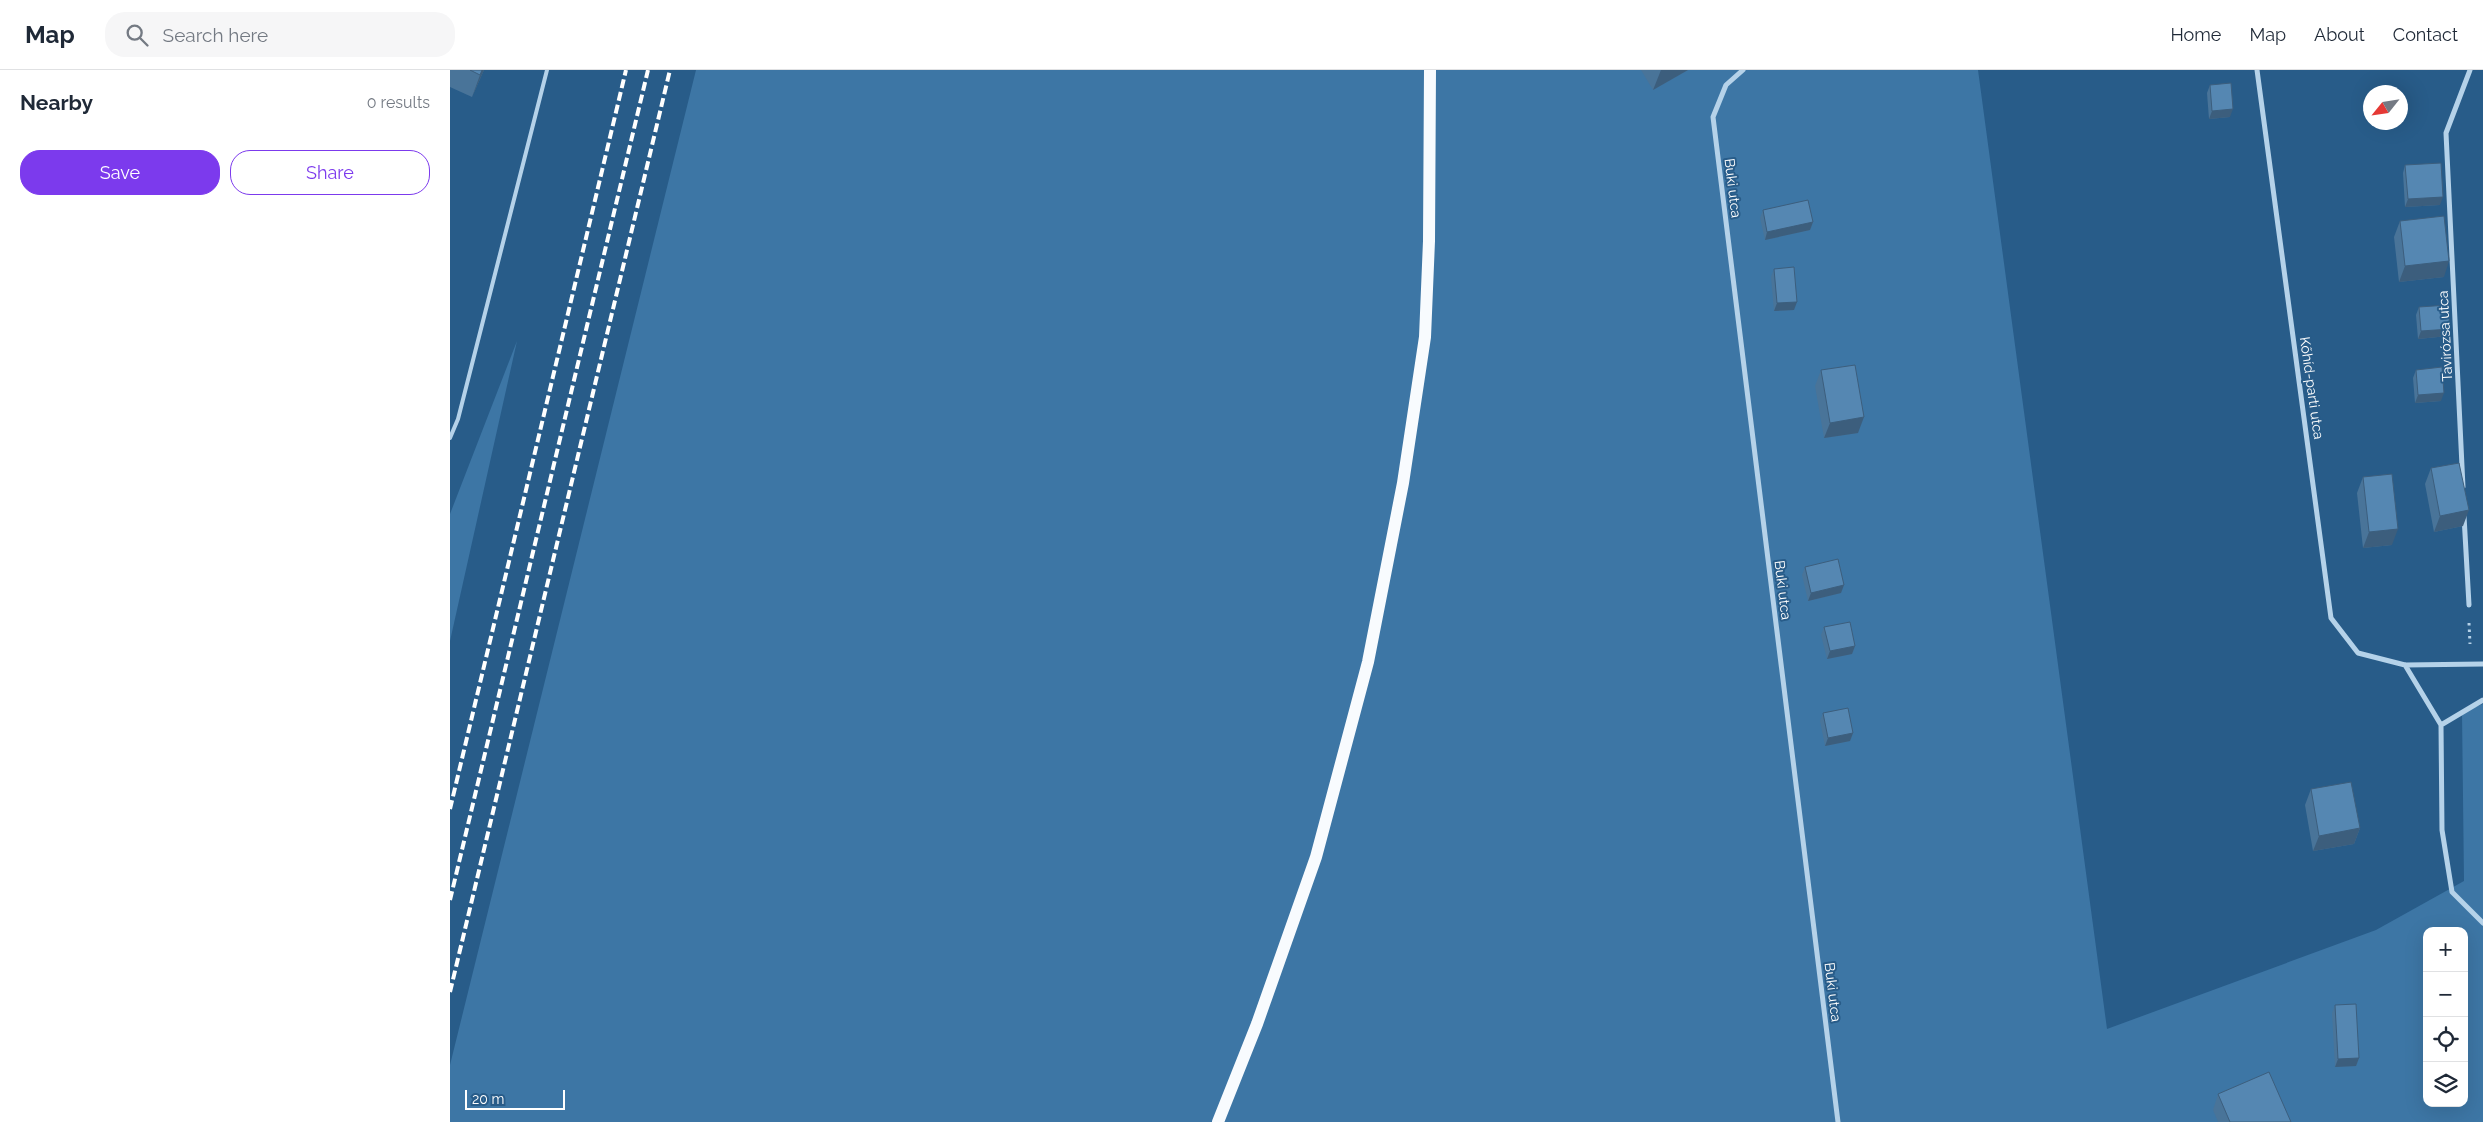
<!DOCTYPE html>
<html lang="en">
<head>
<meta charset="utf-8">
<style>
  :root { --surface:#fff; --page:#f6f6f7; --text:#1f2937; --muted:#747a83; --line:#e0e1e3; --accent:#7c3aed }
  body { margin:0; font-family:Raleway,sans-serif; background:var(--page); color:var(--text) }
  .controls { position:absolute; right:15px; bottom:15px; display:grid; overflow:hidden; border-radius:10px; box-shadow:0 5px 20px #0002 }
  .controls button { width:45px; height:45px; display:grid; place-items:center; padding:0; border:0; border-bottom:1px solid var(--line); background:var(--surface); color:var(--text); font:25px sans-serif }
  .compass { position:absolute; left:1913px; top:15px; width:45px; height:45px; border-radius:50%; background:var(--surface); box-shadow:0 5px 20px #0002; rotate:240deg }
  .scale { position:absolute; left:15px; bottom:12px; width:100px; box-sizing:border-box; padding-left:5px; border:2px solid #fff; border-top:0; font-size:14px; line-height:18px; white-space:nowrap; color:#fff; -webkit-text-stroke:4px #285c89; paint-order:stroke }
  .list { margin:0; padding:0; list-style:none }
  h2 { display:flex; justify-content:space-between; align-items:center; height:65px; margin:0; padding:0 20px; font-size:21px }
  h2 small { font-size:16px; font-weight:400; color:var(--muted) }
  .actions { display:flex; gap:10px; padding:15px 20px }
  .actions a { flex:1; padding:11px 0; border:1px solid var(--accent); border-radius:20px; text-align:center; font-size:18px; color:var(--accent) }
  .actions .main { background:var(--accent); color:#fff }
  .icon { flex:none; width:28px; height:28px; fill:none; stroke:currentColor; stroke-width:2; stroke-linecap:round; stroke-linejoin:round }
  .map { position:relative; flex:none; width:2033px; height:1052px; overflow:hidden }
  header { display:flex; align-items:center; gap:30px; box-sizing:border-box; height:70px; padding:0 25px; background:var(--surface); border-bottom:1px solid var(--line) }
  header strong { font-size:24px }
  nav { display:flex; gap:28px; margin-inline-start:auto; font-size:18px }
  .search { width:350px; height:45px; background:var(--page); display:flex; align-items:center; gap:12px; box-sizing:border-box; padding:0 18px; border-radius:20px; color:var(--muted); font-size:19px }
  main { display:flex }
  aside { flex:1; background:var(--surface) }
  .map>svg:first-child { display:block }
  .green { fill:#3d76a5; fill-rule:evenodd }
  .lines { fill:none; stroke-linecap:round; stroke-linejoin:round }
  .path { stroke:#b5d2e9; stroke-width:3; stroke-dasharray:2.5 4; stroke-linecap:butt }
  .lane { stroke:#b5d2e9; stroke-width:4 }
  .street { stroke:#b5d2e9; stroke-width:5 }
  .primary { stroke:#f8fbfe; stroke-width:12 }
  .rail { stroke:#fff; stroke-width:4; stroke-dasharray:9 4; stroke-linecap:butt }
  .wall { fill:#497499 }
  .shaded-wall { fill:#3c5e7d }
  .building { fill:#5587b2; stroke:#3c5e7d }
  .labels { text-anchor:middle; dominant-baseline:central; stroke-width:4; stroke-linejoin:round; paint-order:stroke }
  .street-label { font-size:14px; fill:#fff; stroke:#285c89 }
</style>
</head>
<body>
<header>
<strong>Map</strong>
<div class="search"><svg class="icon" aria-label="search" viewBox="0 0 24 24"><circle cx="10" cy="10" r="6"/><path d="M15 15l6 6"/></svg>Search here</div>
<nav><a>Home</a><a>Map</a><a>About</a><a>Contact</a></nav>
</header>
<main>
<aside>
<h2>Nearby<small>0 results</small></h2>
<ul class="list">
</ul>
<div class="actions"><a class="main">Save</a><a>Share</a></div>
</aside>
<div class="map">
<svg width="2033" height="1052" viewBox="0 0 2033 1052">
  <rect width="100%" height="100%" fill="#285c89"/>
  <path class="green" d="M246 0H1528L1657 959 1926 860 2014 811 2012 642 2033 634V1052H0V995ZM1977 861H2014V1033H1977Z
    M67 271 0 571V444Z"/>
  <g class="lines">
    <path class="path" d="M2019 553 2020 574"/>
    <path class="lane" d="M0 368 8 349 97 0"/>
    <path class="street" d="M1293 0 1276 15 1263 47 1388 1052
      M1807 0 1881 548 1908 583 1955 595 2033 594
      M2013 417 1996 63 2020 0
      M2014 446 2019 535
      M1955 595 1991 655 2033 630
      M1991 655 1992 760 2002 822 2033 853"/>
    <path class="primary" d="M768 1052 807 954 866 787 918 592 953 413 975 267 979 171 980 0"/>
    <path class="rail" d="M0 739 176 0
      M0 830 198 0
      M0 922 220 0"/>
  </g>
  <path class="wall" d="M0 0H34L22 27 0 17Z
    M1191 0H1238L1203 20Z
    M1760 15 1780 47 1759 49 1757 23Z
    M1955 95 1990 135 1955 137 1953 103Z
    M1313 140 1363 152 1360 160 1315 170 1310 148Z
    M1950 151 1994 207 1949 212 1944 167Z
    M1324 199 1344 240 1324 241 1321 207Z
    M1969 237 1998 266 1968 269 1966 245Z
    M1371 300 1408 363 1374 368 1365 316Z
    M1966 300 1991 331 1965 333 1963 308Z
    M1981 398 2013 456 1984 462 1975 414Z
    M1913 407 1942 475 1913 478 1907 423Z
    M1355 497 1391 523 1358 531 1352 505Z
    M1374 557 1405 576 1402 584 1377 589 1371 565Z
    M1373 643 1403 663 1400 671 1375 676 1370 651Z
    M1861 719 1910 758 1904 774 1863 781 1855 735Z
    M1885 935 1909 988 1906 996 1885 997 1882 943Z
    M1768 1024 1841 1052H1768L1763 1040Z"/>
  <path class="shaded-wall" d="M32 0H34L22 27 30 5Z
    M1211 0H1238L1203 20Z
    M1783 39 1780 47 1759 49 1762 41Z
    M1993 127 1990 135 1955 137 1958 129Z
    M1363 152 1360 160 1315 170 1317 162Z
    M1999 191 1994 207 1949 212 1955 196Z
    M1347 232 1344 240 1324 241 1327 233Z
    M2000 259 1998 266 1968 269 1971 261Z
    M1994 323 1991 331 1965 333 1968 325Z
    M1414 347 1408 363 1374 368 1380 353Z
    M2019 440 2013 456 1984 462 1990 446Z
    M1948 459 1942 475 1913 478 1919 462Z
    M1394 515 1391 523 1358 531 1361 523Z
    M1405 576 1402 584 1377 589 1380 581Z
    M1403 663 1400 671 1375 676 1378 668Z
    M1910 758 1904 774 1863 781 1869 766Z
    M1909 988 1906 996 1885 997 1888 989Z"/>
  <path class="building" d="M20 0H32L30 5Z
    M1781 13 1783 39 1762 41 1760 15Z
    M1991 93 1993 127 1958 129 1955 95Z
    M1358 130 1363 152 1317 162 1313 140Z
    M1994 146 1999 191 1955 196 1950 151Z
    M1344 197 1347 232 1327 233 1324 199Z
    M1998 235 2000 259 1971 261 1969 237Z
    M1405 295 1414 347 1380 353 1371 300Z
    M1992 297 1994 323 1968 325 1966 300Z
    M2009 393 2019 440 1990 446 1981 398Z
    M1942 404 1948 459 1919 462 1913 407Z
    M1388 489 1394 515 1361 523 1355 497Z
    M1400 552 1405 576 1380 581 1374 557Z
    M1398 638 1403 663 1378 668 1373 643Z
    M1901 712 1910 758 1869 766 1861 719Z
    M1906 934 1909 988 1888 989 1885 935Z
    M1819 1002 1841 1052H1780L1768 1024Z"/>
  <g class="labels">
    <g class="street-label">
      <text transform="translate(1283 118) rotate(83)">Buki utca</text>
      <text transform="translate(1995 266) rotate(-93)">Tavirózsa utca</text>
      <text transform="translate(1862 318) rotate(82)">Kőhíd-parti utca</text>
      <text transform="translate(1333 520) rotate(83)">Buki utca</text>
      <text transform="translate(1383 922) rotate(83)">Buki utca</text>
    </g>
  </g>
</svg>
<div class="controls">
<button>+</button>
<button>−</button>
<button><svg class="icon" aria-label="locate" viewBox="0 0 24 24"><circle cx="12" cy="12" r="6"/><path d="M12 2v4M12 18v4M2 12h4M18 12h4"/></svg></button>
<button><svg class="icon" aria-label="layers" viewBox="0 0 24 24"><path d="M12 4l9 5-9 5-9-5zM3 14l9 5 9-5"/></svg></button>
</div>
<svg class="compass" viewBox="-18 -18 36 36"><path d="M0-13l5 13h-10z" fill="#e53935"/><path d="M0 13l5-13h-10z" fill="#747a83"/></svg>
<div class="scale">20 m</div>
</div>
</main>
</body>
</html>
